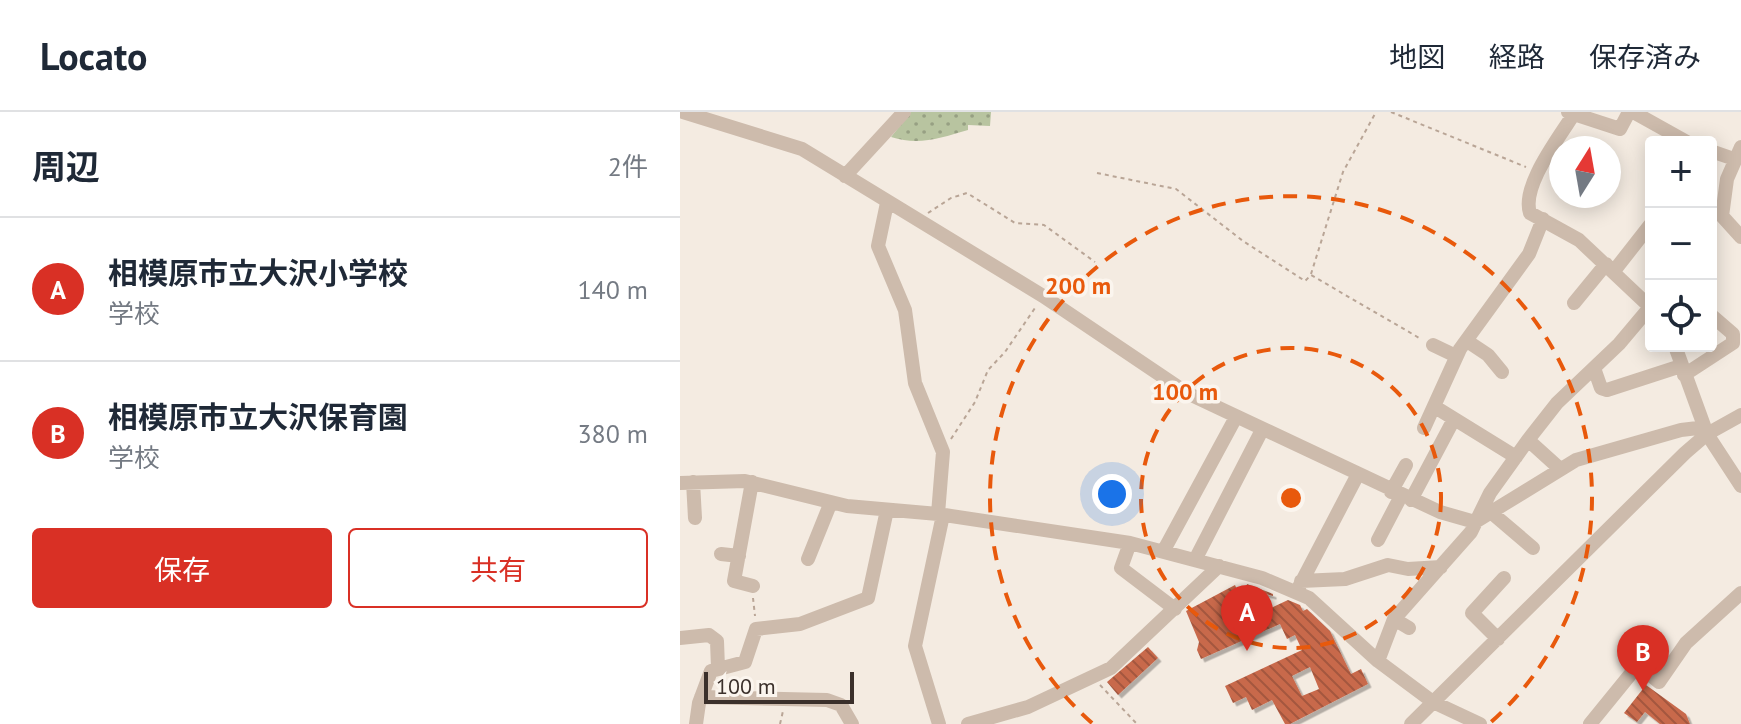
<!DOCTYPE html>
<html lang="ja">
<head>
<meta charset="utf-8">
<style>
  :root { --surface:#fff; --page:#f6f6f7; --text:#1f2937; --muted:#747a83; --line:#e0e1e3; --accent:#d93025 }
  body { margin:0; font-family:"PT Sans","Noto Sans JP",sans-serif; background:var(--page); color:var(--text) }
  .controls { position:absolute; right:24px; top:24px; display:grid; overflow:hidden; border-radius:8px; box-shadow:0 4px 20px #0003 }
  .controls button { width:72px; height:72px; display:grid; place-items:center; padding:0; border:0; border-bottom:2px solid var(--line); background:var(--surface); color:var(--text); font:40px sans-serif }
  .compass { position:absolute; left:869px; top:24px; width:72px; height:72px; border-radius:50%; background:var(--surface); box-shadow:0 4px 20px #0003; rotate:11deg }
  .scale { position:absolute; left:24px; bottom:20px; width:150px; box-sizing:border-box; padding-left:8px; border:4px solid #3b302b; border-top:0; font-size:22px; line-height:28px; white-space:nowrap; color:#3b302b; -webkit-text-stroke:6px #fbf5ee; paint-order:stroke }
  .you { position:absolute; left:432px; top:382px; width:28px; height:28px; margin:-20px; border:6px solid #fff; border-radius:50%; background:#1a73e8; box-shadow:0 0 0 12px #1a73e833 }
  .badge { display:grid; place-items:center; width:52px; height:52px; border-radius:50%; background:var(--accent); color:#fff; font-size:26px; font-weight:700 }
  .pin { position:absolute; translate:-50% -66px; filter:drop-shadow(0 2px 4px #0008) }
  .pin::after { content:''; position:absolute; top:42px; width:28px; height:24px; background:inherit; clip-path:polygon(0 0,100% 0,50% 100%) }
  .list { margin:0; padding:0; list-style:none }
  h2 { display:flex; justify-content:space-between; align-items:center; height:104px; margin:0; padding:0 32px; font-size:34px }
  h2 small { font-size:26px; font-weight:400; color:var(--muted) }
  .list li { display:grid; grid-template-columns:52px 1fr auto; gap:24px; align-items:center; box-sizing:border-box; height:144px; padding:0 32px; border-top:2px solid var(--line) }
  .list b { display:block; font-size:30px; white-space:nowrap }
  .list p { margin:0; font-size:26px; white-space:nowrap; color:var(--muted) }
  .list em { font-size:26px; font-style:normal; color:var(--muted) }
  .actions { display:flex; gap:16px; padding:24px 32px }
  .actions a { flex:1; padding:18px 0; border:2px solid var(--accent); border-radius:8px; text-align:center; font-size:28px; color:var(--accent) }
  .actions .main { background:var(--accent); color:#fff }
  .icon { flex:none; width:44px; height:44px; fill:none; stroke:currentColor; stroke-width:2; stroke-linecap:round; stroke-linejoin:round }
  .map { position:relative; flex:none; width:1061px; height:612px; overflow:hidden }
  header { display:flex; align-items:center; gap:48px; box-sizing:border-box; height:112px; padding:0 40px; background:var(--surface); border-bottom:2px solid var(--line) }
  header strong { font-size:38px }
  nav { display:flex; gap:44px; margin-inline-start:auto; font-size:28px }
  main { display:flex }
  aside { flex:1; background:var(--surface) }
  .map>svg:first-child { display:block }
  .garden { fill:url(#garden-dots) }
  .building { fill:url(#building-back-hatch); fill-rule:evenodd; filter:url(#shadow) }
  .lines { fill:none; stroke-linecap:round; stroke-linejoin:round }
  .path { stroke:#b9a596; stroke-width:2; stroke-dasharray:4 4; stroke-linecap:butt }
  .minor { stroke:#cdbbac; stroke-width:14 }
  .ring { fill:none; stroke:#e8590c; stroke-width:4; stroke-dasharray:14 10 }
  .centre { fill:#e8590c; stroke:#fbf5ee; stroke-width:4 }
  .ring-label { font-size:24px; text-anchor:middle; font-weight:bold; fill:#e8590c; stroke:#fbf5ee; stroke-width:7; stroke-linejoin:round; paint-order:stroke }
</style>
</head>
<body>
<header>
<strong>Locato</strong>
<nav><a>地図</a><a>経路</a><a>保存済み</a></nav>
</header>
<main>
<aside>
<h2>周辺<small>2件</small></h2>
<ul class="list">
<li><span class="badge">A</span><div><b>相模原市立大沢小学校</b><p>学校</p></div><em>140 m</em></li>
<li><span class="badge">B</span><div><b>相模原市立大沢保育園</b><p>学校</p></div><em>380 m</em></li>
</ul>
<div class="actions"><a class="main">保存</a><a>共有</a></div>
</aside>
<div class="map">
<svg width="1061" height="612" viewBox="0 0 1061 612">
  <defs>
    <pattern id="garden-dots" width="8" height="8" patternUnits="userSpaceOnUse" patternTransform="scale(2)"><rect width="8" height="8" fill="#b8c4a0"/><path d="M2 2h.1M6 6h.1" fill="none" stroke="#97a083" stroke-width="1.8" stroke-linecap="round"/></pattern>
    <pattern id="building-back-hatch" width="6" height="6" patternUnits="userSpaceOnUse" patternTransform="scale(2)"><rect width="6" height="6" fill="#c8694b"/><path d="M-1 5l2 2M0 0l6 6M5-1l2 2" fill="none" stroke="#a4573f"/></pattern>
    <filter id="shadow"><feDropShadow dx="3.5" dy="3.5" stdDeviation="0" flood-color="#0004"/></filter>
  </defs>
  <rect width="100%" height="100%" fill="#f4ebe1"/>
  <path class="garden" d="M231 0H311L310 14 288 13V18C260 26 239 34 211 25Z"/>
  <path class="building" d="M567 472 593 482V484L566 477 578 502 608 488 620 493 623 499 627 497 650 519 671 562 681 557 688 572 610 612H605L592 588 572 598 566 585 553 591 545 574 622 538 615 523 607 527 600 512 521 547 517 538 519 530 506 499 555 473 562 489ZM630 555 639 577 622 584 612 564Z
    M468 535 478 546 438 583 427 570Z
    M966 573 1006 602 1010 612H980L965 600 957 610 944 601Z"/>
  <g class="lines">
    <path class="path" d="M711 0 846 55
      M417 61 496 77 563 129 625 169 631 163 741 227
      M248 101 271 86 287 81 335 111 364 113 415 150
      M631 162 663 60 696 0
      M271 327 295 290 308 258 325 240 355 196
      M73 486 75 504
      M420 573 457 612
      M100 612 103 599"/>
    <path class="minor" d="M3 0 122 37 363 184 507 281 760 400 795 410 896 348 1001 318 1018 316 1027 322
      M888 0 940 17 949 0
      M953 0 1007 30
      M893 3C879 26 841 74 850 101L899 128 970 195
      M1061 35 1047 67 1042 104 1061 125
      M1031 39 1054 47
      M165 64 224 0
      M929 69H930
      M207 91 198 134 225 198 235 271 263 340 258 402
      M934 159 970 113
      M894 191 926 152
      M787 229 808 243 822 260
      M753 233 776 244
      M995 234 1027 322 1061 374
      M914 256 921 276 927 278 1001 254
      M1004 263 1053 231V222L1031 203
      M755 295 836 345
      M744 316 780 237 849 142 863 107
      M848 328 879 356
      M13 370 15 406
      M72 370 54 469 73 474
      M0 371 65 369 167 394 258 402 450 431 582 466 629 486 698 549 753 590 800 612
      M711 380 726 353
      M731 388 774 307
      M813 402 853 436
      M698 428 721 384
      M450 431 441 456 495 497
      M484 438 556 305
      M41 442 59 444
      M128 447 151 390
      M515 448 582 318
      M621 469 665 467 708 453 728 457 761 455
      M619 475 677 364
      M714 507 729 516
      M0 526 29 523 37 529 38 556
      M818 527 792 501 824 466
      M698 549 714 507 791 420 810 381 848 328 877 291 939 232 971 194
      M21 585 147 588 161 593 172 612
      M16 612 19 591 31 559 65 550 76 517 120 512 188 486 207 398
      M259 612 235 534 263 403
      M288 612 348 595 431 556 539 454
      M731 612 1005 341 1027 322 1061 303
      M910 612 958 553 979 570 1006 531 1061 481"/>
  </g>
  <g class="ring">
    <circle cx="611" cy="386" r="150"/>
    <path d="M412 611A301 301 0 1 1 810 611"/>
  </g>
  <circle cx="611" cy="386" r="12" class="centre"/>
  <g class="ring-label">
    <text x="398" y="182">200 m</text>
    <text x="505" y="288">100 m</text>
  </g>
</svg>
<div class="controls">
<button>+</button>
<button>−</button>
<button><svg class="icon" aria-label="locate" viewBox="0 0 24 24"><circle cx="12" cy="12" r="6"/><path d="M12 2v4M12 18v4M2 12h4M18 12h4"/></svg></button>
</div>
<svg class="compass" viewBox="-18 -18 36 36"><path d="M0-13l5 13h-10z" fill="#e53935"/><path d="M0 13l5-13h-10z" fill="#747a83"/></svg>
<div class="scale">100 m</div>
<div class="you"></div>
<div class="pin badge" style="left:567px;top:539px">A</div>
<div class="pin badge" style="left:963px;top:579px">B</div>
</div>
</main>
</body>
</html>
